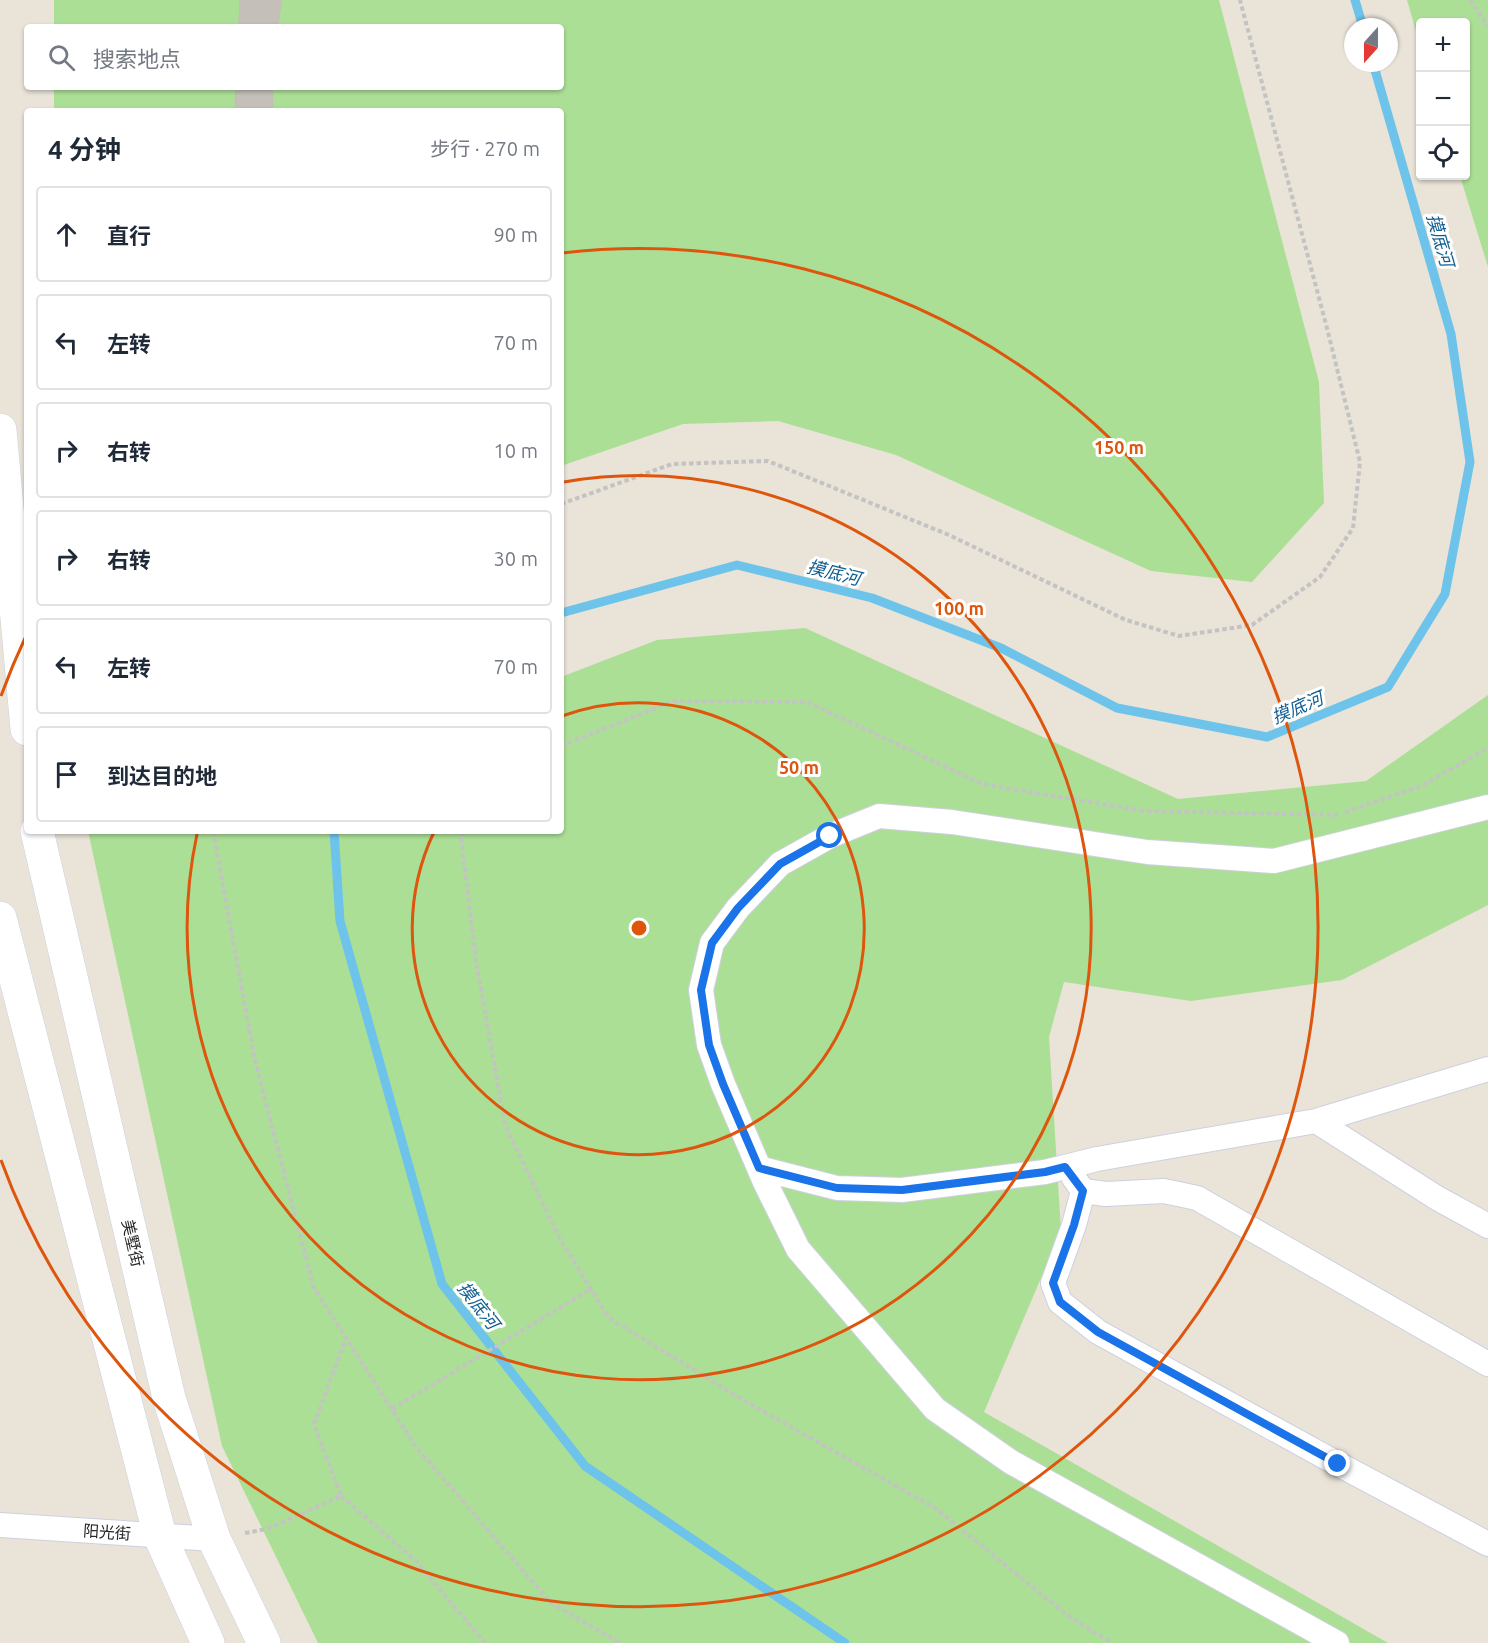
<!DOCTYPE html>
<html lang="zh">
<head>
<meta charset="utf-8">
<style>
  :root { --surface:#fff; --page:#f2f2f3; --text:#1f2937; --muted:#747a83; --line:#e0e1e3 }
  body { margin:0; font-family:Ubuntu,"Noto Sans SC",sans-serif; background:var(--page); color:var(--text) }
  .controls { position:absolute; right:18px; top:18px; display:grid; overflow:hidden; border-radius:6px; box-shadow:0 2px 4px #0004 }
  .controls button { width:54px; height:54px; display:grid; place-items:center; padding:0; border:0; border-bottom:2px solid var(--line); background:var(--surface); color:var(--text); font:30px sans-serif }
  .compass { position:absolute; left:1344px; top:18px; width:54px; height:54px; border-radius:50%; background:var(--surface); box-shadow:0 2px 4px #0004; rotate:201deg }
  .stop { position:absolute; width:18px; height:18px; margin:-14px; border:4px solid #1a73e8; border-radius:50%; background:#fff }
  .stop.end { background:#1a73e8; border-color:#fff; box-shadow:0 2px 6px #0008 }
  .list { margin:0; padding:0; list-style:none }
  h2 { display:flex; justify-content:space-between; align-items:center; height:78px; margin:0; padding:0 24px; font-size:26px }
  h2 small { font-size:20px; font-weight:400; color:var(--muted) }
  .list li { display:grid; grid-template-columns:39px 1fr auto; gap:18px; align-items:center; box-sizing:border-box; height:96px; margin:0 12px 12px; padding:0 12px; border:2px solid var(--line); border-radius:6px }
  .list b { display:block; font-size:22px; white-space:nowrap }
  .list em { font-size:20px; font-style:normal; color:var(--muted) }
  .icon { flex:none; width:33px; height:33px; fill:none; stroke:currentColor; stroke-width:2; stroke-linecap:round; stroke-linejoin:round }
  .map { position:relative; flex:none; width:1488px; height:1643px; overflow:hidden }
  .search { position:absolute; background:var(--surface); box-shadow:0 2px 4px #0004; left:24px; top:24px; width:540px; height:66px; display:flex; align-items:center; gap:15px; box-sizing:border-box; padding:0 21px; border-radius:6px; color:var(--muted); font-size:22px }
  .panel { position:absolute; background:var(--surface); box-shadow:0 2px 4px #0004; left:24px; top:108px; width:540px; height:726px; border-radius:6px }
  .map>svg:first-child { display:block }
  .green { fill:#acdf96 }
  .lines { fill:none; stroke-linecap:round; stroke-linejoin:round }
  .stream { stroke:#6dc3ea; stroke-width:9 }
  .building { fill:#c4bfb8; stroke:#c4bfb2; stroke-width:1.5 }
  .street-casing { stroke:#ced0e0; stroke-width:26 }
  .secondary-casing { stroke:#ced0e0; stroke-width:34 }
  .path { stroke:#c3c3c3; stroke-width:4; stroke-dasharray:4.5 3; stroke-linecap:butt }
  .street { stroke:#fff; stroke-width:24 }
  .secondary { stroke:#fff; stroke-width:33 }
  .route { stroke:#1a73e8; stroke-width:8 }
  .ring { fill:none; stroke:#de560d; stroke-width:3 }
  .labels { text-anchor:middle; dominant-baseline:central; stroke-width:6; stroke-linejoin:round; paint-order:stroke }
  .street-label { font-size:16px; fill:#272727; stroke:#fff }
  .water-label { font-size:18px; font-style:italic; fill:#115f91; stroke:#fff }
  .centre { fill:#de560d; stroke:#fff; stroke-width:3 }
  .ring-label { font-size:18px; text-anchor:middle; font-weight:bold; fill:#de560d; stroke:#fff; stroke-width:6; stroke-linejoin:round; paint-order:stroke }
</style>
</head>
<body>
<div class="map">
<svg width="1488" height="1643" viewBox="0 0 1488 1643">
  <rect width="100%" height="100%" fill="#e9e3d8"/>
  <path class="green" d="M54 0H1219L1319 382 1324 503 1252 582 1151 571 896 455 778 421 683 424 561 466V111H54V87H561V27H54Z
    M1407 0H1488V267L1460 176H1466V22H1420V45Z
    M805 628 1178 799 1366 781 1488 695V905L1342 980 1191 1001 1064 982 1049 1037 1061 1231 984 1412 1388 1643H318L222 1446 88 831H561V677L657 640Z"/>
  <g class="lines">
    <path class="stream" d="M1355 0 1363 27
      M561 613 737 565 872 598 1001 648 1117 708 1267 737 1388 687 1445 594 1470 462 1451 334 1373 63
      M334 831 340 921 442 1284 585 1466 845 1643"/>
  </g>
  <path class="building" d="M240 0H281L278 27H239Z
    M236 87H272L273 111H235Z"/>
  <g class="lines">
    <g class="street-casing">
      <path id="street" d="M1316 1121 1437 1198 1488 1226
        M759 1168 837 1188 902 1190 1045 1172 1097 1159 1316 1121 1488 1069
        M1074 1178 1083 1191 1106 1194 1164 1191 1197 1198 1488 1364
        M1083 1191 1074 1225 1053 1283 1060 1302 1098 1332 1338 1464 1488 1544
        M0 1525 214 1539
        M1337 1643 1011 1462 935 1409 798 1249 765 1182 723 1084 709 1045 701 990 712 943 738 908 780 864 830 836 879 816 952 822 1147 852 1274 861 1488 807"/>
    </g>
    <g class="secondary-casing">
      <path id="secondary" d="M0 430 27 729
        M37 831 169 1398 214 1539 264 1643
        M0 918 160 1536 208 1643"/>
    </g>
    <path class="path" d="M1470 0 1488 27
      M561 504 672 464 768 461 949 535 1126 620 1179 636 1252 625 1320 577 1353 528 1360 462 1328 332 1240 0
      M561 746 673 701 807 702 982 784 1144 811 1338 815
      M1345 812 1421 786 1488 748
      M213 831 255 1061 314 1288 416 1447 551 1603 620 1643
      M463 831 461 838 476 961 505 1125 560 1239 609 1318 743 1400 935 1508 1067 1615 1112 1643
      M392 1409 591 1289
      M341 1496 417 1562 485 1643
      M245 1533 267 1529 341 1496 314 1424 346 1338"/>
    <use href="#street" class="street"/>
    <use href="#secondary" class="secondary"/>
  </g>
  <g class="lines">
    <path class="route" d="M830 836 780 864 738 908 712 943 701 990 709 1045 723 1084 759 1168 837 1188 902 1190 1045 1172 1065 1167 1083 1191 1074 1225 1053 1283 1060 1302 1098 1332 1338 1464"/>
  </g>
  <g class="ring">
    <path d="M562 716A226 226 0 1 1 434 832"/>
    <path d="M564 482A452 452 0 1 1 197 834"/>
    <path d="M1 696A679 679 0 0 1 26 636M562 253A679 679 0 1 1 1 1160"/>
  </g>
  <g class="labels">
    <g class="street-label">
      <text transform="translate(133 1243) rotate(77)">美墅街</text>
      <text transform="translate(107 1532) rotate(4)">阳光街</text>
    </g>
    <g class="water-label">
      <text transform="translate(1441 240) rotate(74)">摸底河</text>
      <text transform="translate(834 572) rotate(14)">摸底河</text>
      <text transform="translate(1297 707) rotate(-23)">摸底河</text>
      <text transform="translate(479 1305) rotate(52)">摸底河</text>
    </g>
  </g>
  <circle cx="639" cy="928" r="9" class="centre"/>
  <g class="ring-label">
    <text x="1119" y="454">150 m</text>
    <text x="959" y="615">100 m</text>
    <text x="799" y="774">50 m</text>
  </g>
</svg>
<div class="controls">
<button>+</button>
<button>−</button>
<button><svg class="icon" aria-label="locate" viewBox="0 0 24 24"><circle cx="12" cy="12" r="6"/><path d="M12 2v4M12 18v4M2 12h4M18 12h4"/></svg></button>
</div>
<svg class="compass" viewBox="-18 -18 36 36"><path d="M0-13l5 13h-10z" fill="#e53935"/><path d="M0 13l5-13h-10z" fill="#747a83"/></svg>
<div class="stop" style="left:830px;top:836px"></div>
<div class="stop end" style="left:1338px;top:1464px"></div>
<div class="search"><svg class="icon" aria-label="search" viewBox="0 0 24 24"><circle cx="10" cy="10" r="6"/><path d="M15 15l6 6"/></svg>搜索地点</div>
<section class="panel">
<h2>4 分钟<small>步行 · 270 m</small></h2>
<ul class="list">
<li><svg class="icon" aria-label="ahead" viewBox="0 0 24 24"><path d="M12 20V5M6 11l6-6 6 6"/></svg><div><b>直行</b></div><em>90 m</em></li>
<li><svg class="icon" aria-label="left" viewBox="0 0 24 24"><path d="M17 20v-9H6M10 6l-5 5 5 5"/></svg><div><b>左转</b></div><em>70 m</em></li>
<li><svg class="icon" aria-label="right" viewBox="0 0 24 24"><path d="M7 20v-9h11M14 6l5 5-5 5"/></svg><div><b>右转</b></div><em>10 m</em></li>
<li><svg class="icon" aria-label="right" viewBox="0 0 24 24"><path d="M7 20v-9h11M14 6l5 5-5 5"/></svg><div><b>右转</b></div><em>30 m</em></li>
<li><svg class="icon" aria-label="left" viewBox="0 0 24 24"><path d="M17 20v-9H6M10 6l-5 5 5 5"/></svg><div><b>左转</b></div><em>70 m</em></li>
<li><svg class="icon" aria-label="arrive" viewBox="0 0 24 24"><path d="M6 21V4h12l-3 4 3 4H6"/></svg><div><b>到达目的地</b></div></li>
</ul>
</section>
</div>
</body>
</html>
